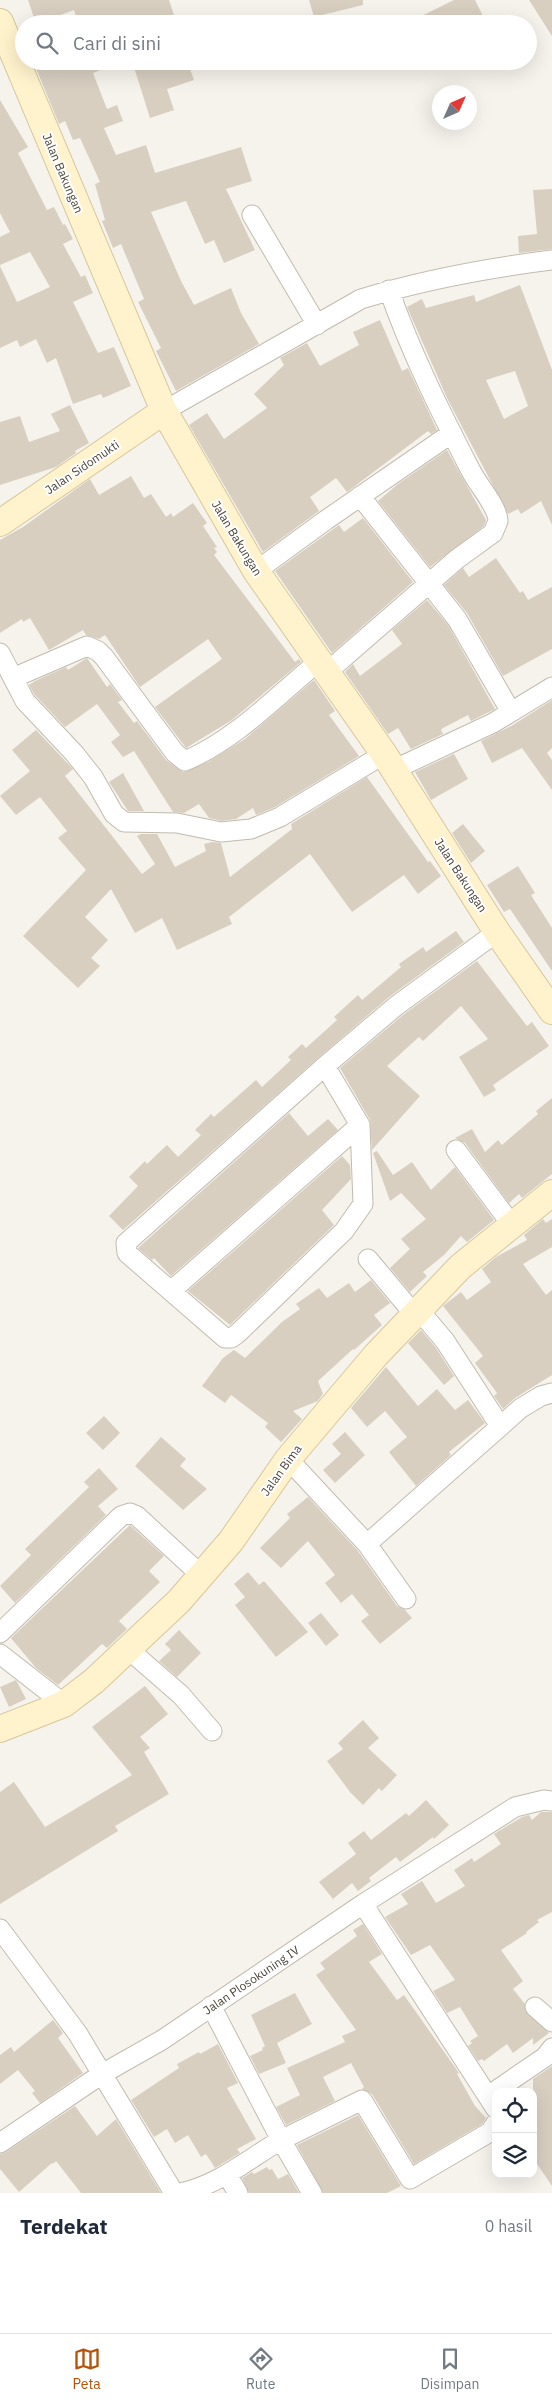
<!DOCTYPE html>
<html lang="id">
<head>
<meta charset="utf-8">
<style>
  :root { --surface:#fff; --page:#f6f6f7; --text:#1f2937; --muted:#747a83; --line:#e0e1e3; --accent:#b45309 }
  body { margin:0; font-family:"IBM Plex Sans",sans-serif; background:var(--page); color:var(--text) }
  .controls { position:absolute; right:15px; bottom:15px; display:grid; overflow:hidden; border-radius:10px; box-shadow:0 5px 20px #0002 }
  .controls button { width:45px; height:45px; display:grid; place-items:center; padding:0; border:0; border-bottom:1px solid var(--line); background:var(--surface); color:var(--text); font:25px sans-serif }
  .compass { position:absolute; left:432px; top:85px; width:45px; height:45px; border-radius:50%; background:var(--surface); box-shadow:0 5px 20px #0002; rotate:45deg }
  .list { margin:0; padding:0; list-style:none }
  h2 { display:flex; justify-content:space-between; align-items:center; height:65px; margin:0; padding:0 20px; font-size:21px }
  h2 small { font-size:16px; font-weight:400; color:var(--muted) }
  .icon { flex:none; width:28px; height:28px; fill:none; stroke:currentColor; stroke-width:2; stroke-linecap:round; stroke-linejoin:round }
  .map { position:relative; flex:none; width:552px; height:2193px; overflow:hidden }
  .search { position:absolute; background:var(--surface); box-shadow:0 5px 20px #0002; left:15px; right:15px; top:15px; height:55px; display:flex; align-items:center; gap:12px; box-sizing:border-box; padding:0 18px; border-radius:28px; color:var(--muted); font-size:19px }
  .sheet { height:140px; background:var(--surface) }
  nav { display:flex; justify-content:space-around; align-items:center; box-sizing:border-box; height:70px; border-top:1px solid var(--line); background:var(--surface); font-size:14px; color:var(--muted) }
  nav a { display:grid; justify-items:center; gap:2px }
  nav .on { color:var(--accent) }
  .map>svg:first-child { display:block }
  .building { fill:#d8cfc1; fill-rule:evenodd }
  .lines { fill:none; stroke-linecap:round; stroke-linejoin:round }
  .street-casing { stroke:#c2bbae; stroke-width:21 }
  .secondary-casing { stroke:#d6c79b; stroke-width:28 }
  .street { stroke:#fff; stroke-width:19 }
  .secondary { stroke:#fff3cd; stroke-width:26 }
  .labels { text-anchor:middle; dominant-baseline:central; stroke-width:4; stroke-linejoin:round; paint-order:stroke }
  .street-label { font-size:12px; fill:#4b4439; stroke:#fff }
</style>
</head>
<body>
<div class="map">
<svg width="552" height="2193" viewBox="0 0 552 2193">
  <rect width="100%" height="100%" fill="#f6f3ec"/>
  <path class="building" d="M28 0H169L177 24H79L74 10 36 24Z
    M309 0H363V5L314 17Z
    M454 0H475L487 24H405Z
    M529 0H552V36Z
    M33 61H122L93 73 107 109 117 105 123 121 104 128 116 155 146 145 155 173 241 147 252 181 226 189 255 250 224 263 214 240 205 244 186 201 151 212 181 281 194 305 231 288 241 313 259 344 176 391 156 351 161 348 138 302 144 299 121 244 113 248 102 221 105 220 95 184 100 182 80 138 73 140 65 121 59 124Z
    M132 61H187L194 80 167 89 174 110 150 118Z
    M0 100 28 147 18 153 47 210 54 207 63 225 65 224 73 239 63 244 81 277 85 275 93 293 73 302 98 353 114 347 131 386 103 398 101 394 73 404 56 358 47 363 36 339 20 347 17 340 0 348V266L17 302 50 287 30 252 0 265V237L10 232 0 213Z
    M552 189V249L519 253 518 236 537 234 533 190Z
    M520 285 552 370V525L541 501 521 514 518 509 508 514 448 400 407 307 422 299 426 308 474 295 476 302ZM515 371 528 406 504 419 486 380Z
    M380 320 402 371 408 368 437 430 431 434 428 431 347 492 336 478 310 497 319 511 263 552 189 425 207 413 224 439 267 408 254 394 284 365 280 358 307 343 320 366 359 345 353 332Z
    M70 405 89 443 75 451 76 453 56 467 0 485V422L20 416 29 442 60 431 51 414Z
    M447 450 486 520 484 526 430 567 378 501 398 484Z
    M131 476 144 498 151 494 166 517 171 513 173 517 193 503 207 523 203 526 217 547 214 548 217 552 214 555 295 662 299 659 301 662 232 720 186 748 155 707 222 659 208 639 140 687 105 635 99 639 86 635 83 630 49 650 30 618 23 622 22 619 0 633V540L23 527 90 479 99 495Z
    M363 518 413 582 332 653 275 571 339 525 344 532Z
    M496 558 520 593 523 591 528 600 552 587V649L503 676 467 613 444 585 463 568 469 577Z
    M427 600 448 625 495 709 471 721 468 715 443 728 441 730 443 734 411 749 398 728 388 734 345 672 353 664 360 676 402 644 392 630Z
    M87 658 107 687 110 684 122 700 118 702 134 723 137 721 166 760 183 772 208 762 245 739 314 680 335 711 329 715 359 756 275 807 256 815 253 808 236 819 222 821 209 818 199 804 184 813 173 812 134 751 123 757 111 742 120 735 97 704 65 727 34 694 29 685 35 681 66 667 68 670Z
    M552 700V748L547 753 552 760V790L522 748 492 763 481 741 513 725Z
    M36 730 73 769 65 776 142 874 155 864 137 836 141 834H157L175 867 206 851 204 844 212 842 221 843 230 877 292 829 291 824 367 777 428 862 430 861 441 876 418 894 404 875 352 912 310 854 229 917 232 924 177 950 162 918 135 933 111 889 85 917 108 940 91 958 100 966 78 988 23 936 86 870 58 838 67 831 40 797 16 815 0 796 30 771 12 750Z
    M454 754 468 779 431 800 415 772Z
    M123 773 144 811H128L109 782Z
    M463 824 485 851 471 863 452 833Z
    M518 866 535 893 531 895 552 928V971L510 909 504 912 487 885Z
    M456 931 464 942 389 997 318 1058 123 1230 109 1216 138 1186 129 1177 145 1161 147 1164 167 1145 178 1157 201 1135 195 1130 211 1114 214 1117 256 1080 262 1087 291 1060 288 1057 302 1044 306 1048 337 1020 334 1017 358 995 362 1000 401 967 399 964 423 947 426 952Z
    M477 961 527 1026 532 1022 549 1046 493 1085 496 1090 484 1097 459 1057 488 1039 461 1006 423 1041 419 1037 387 1066 420 1096 372 1150 370 1120 340 1068 403 1015Z
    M552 1098V1174L522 1198 519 1194 509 1203 465 1143 455 1138 472 1129 485 1152 498 1140 502 1145 538 1114 536 1111Z
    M289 1113 308 1136 328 1119 338 1130 171 1276 154 1258 152 1260 138 1248Z
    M377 1151 393 1175 412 1162 431 1190 455 1167 494 1220 467 1242 461 1236 444 1255 423 1272 427 1276 410 1292 390 1268 410 1249 401 1239 426 1219 401 1193 390 1201 373 1153Z
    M342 1156 350 1165 351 1179 322 1210 334 1225 230 1325 188 1291Z
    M543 1219 546 1223 552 1219V1247L523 1264 546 1295 552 1290V1375L515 1398 503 1409 494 1396 497 1393 475 1363 483 1356 443 1306 461 1292 467 1300 491 1282 482 1269 496 1257 527 1240 524 1235Z
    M371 1280 390 1303 374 1315 382 1325 354 1350 353 1349 318 1381 323 1394 318 1401 293 1411 302 1419 281 1442 265 1427 268 1423 231 1395 225 1403 202 1386 223 1358 234 1350 245 1358 282 1322 300 1309 296 1304 319 1288 327 1298 349 1283 355 1292Z
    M421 1330 436 1348 454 1376 444 1385 408 1343Z
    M386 1367 418 1406 437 1389 455 1410 468 1400 485 1423 449 1452 451 1455 416 1486 389 1452 407 1437 385 1411 367 1427 351 1408Z
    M104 1416 120 1433 103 1450 86 1433Z
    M345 1432 365 1455 335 1483 323 1470 341 1454 332 1444Z
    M161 1437 186 1459 180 1466 207 1489 183 1510 135 1466Z
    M99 1468 118 1489 98 1506 106 1515 15 1603 0 1586 31 1555 25 1549 89 1487 84 1482Z
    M308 1497 358 1551 397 1606 405 1610 412 1618 380 1644 361 1621 369 1615 352 1594 341 1603 325 1583 335 1575 308 1541 281 1568 260 1548 290 1518 287 1514Z
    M130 1525 164 1556 149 1571 160 1582 119 1621 127 1629 107 1648 102 1644 58 1685 36 1668 11 1638Z
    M248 1572 259 1585 264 1581 308 1632 276 1657 235 1605 245 1597 234 1584Z
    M321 1613 339 1635 326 1646 308 1623Z
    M179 1630 201 1653 177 1677 159 1661 171 1650 165 1644Z
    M16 1680 26 1699 9 1707 0 1687Z
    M145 1686 168 1714 140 1737 150 1748 144 1752 169 1794 115 1826 118 1831 0 1904V1792L14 1782 45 1827 132 1775 92 1727Z
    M363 1720 379 1738 368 1748 397 1775 382 1791 379 1788 363 1805 350 1792 327 1761 343 1749 338 1743Z
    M426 1800 449 1825 434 1839 433 1837 400 1862 396 1857 369 1878 371 1881 358 1891 352 1883 333 1899 319 1882 356 1854 348 1843 364 1831 371 1840 406 1813 409 1816Z
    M541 1812H552V1912L537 1920 539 1922 526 1932 527 1933 501 1950 523 1981 513 1989 525 2004V2011L549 2033 533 2045V2038L513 2053 507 2044 484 2061 482 2059 478 2061 468 2046 472 2043 470 2041 478 2036 460 2007 447 2013 433 1991 455 1980 430 1945 411 1955 385 1917 408 1904 401 1894 422 1881 436 1903 465 1886 454 1870 472 1858 474 1862 501 1844 494 1834 522 1817 529 1815 532 1820Z
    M363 1924 382 1954 369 1962 397 2000 404 1995 459 2073 457 2074 475 2106 486 2118 482 2124 414 2164 372 2094 362 2089 364 2087 351 2063 323 2077 335 2101 286 2125 276 2107 300 2095 287 2068 345 2042 342 2036 356 2030 316 1975 325 1969 320 1963 357 1936 353 1930Z
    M295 1993 312 2024 277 2043 286 2063 259 2074 250 2056 263 2050 262 2048 265 2046 251 2015Z
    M53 2020 63 2033 58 2038 83 2073 40 2103 32 2093 35 2091 18 2070 0 2084V2055L11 2047 14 2052Z
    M218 2044 238 2083 227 2088 256 2139 237 2149 240 2153 215 2168 206 2154 201 2157 188 2135 175 2143 167 2129 154 2137 131 2100 179 2068 177 2064 199 2052 200 2054Z
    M552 2066V2186L533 2158V2079Z
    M75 2106 97 2136 116 2119 161 2193H81L56 2161 53 2164 52 2163 19 2192 0 2169V2154L6 2152Z
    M358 2115 401 2186 387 2193H323L297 2145Z
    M267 2167 269 2170 272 2169 278 2179 288 2174 299 2193H249L242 2178 252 2172 254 2174Z"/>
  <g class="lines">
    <g class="street-casing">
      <path id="street" d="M252 215 317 325
        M164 411 361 299C423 280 488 268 552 260
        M360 496 457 619 511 712
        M256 571 326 520 452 433
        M0 653 25 701 74 753 93 777 114 814 124 822 177 823 221 832 251 829 280 817 384 754
        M327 672 457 559 493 533 498 521C498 507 478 485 471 471 441 413 411 353 389 290
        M13 678 87 646 98 651 104 657 175 753 185 761C235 740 277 696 319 661
        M393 770 493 723 552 687
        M325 1066 360 1125 363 1204 344 1231 237 1334 231 1338H225L127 1253 126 1243 325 1066 396 1006 497 932
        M456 1150 512 1225
        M368 1259 414 1314
        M171 1291 360 1125
        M418 1309 445 1341 500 1426
        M288 1459 367 1544 406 1599
        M367 1544 521 1408 541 1396 552 1393
        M0 1633 121 1516 130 1513 137 1516 202 1576
        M128 1649 181 1695 212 1731
        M0 1654 64 1704
        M363 1904 496 2109
        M0 1929 78 2034 102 2074 162 2040 363 1904 515 1807 544 1800 552 1801
        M535 2007 552 2022
        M488 2096 545 2057 552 2048
        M0 2143 102 2074 174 2193
        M227 2175 238 2193
        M180 2193C219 2185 248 2159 281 2140L211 2006
        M312 2193 281 2140 362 2100 410 2179 490 2132 496 2123"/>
    </g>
    <g class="secondary-casing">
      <path id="secondary" d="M0 22 164 411 256 571 384 754 497 932 552 1011
        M0 523 164 411
        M0 1729 64 1704 73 1697 94 1681 179 1601 231 1541 288 1459 376 1355 460 1267 552 1193"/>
    </g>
    <use href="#street" class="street"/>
    <use href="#secondary" class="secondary"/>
  </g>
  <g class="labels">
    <g class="street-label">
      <text transform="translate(63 173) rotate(67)">Jalan Bakungan</text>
      <text transform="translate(82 467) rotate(-34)">Jalan Sidomukti</text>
      <text transform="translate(237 538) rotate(59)">Jalan Bakungan</text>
      <text transform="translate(461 875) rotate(57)">Jalan Bakungan</text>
      <text transform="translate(281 1470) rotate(-54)">Jalan Bima</text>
      <text transform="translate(251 1980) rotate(-34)">Jalan Plosokuning IV</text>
    </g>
  </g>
</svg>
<div class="controls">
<button><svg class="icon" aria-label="locate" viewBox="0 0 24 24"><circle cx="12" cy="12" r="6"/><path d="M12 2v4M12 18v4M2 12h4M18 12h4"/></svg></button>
<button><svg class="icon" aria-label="layers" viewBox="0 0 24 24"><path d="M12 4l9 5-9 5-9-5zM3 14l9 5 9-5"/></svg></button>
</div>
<svg class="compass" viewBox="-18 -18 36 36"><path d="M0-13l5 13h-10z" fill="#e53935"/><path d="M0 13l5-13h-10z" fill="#747a83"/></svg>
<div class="search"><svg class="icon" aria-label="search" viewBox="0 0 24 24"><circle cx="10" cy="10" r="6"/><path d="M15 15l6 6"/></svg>Cari di sini</div>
</div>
<section class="sheet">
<h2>Terdekat<small>0 hasil</small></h2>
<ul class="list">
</ul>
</section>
<nav>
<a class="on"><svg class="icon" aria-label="map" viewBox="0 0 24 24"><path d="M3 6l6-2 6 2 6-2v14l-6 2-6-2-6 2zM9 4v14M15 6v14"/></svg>Peta</a>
<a><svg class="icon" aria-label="directions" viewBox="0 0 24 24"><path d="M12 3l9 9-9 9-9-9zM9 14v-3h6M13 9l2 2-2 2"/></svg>Rute</a>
<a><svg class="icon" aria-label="saved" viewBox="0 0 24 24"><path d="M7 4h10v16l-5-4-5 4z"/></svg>Disimpan</a>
</nav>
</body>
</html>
